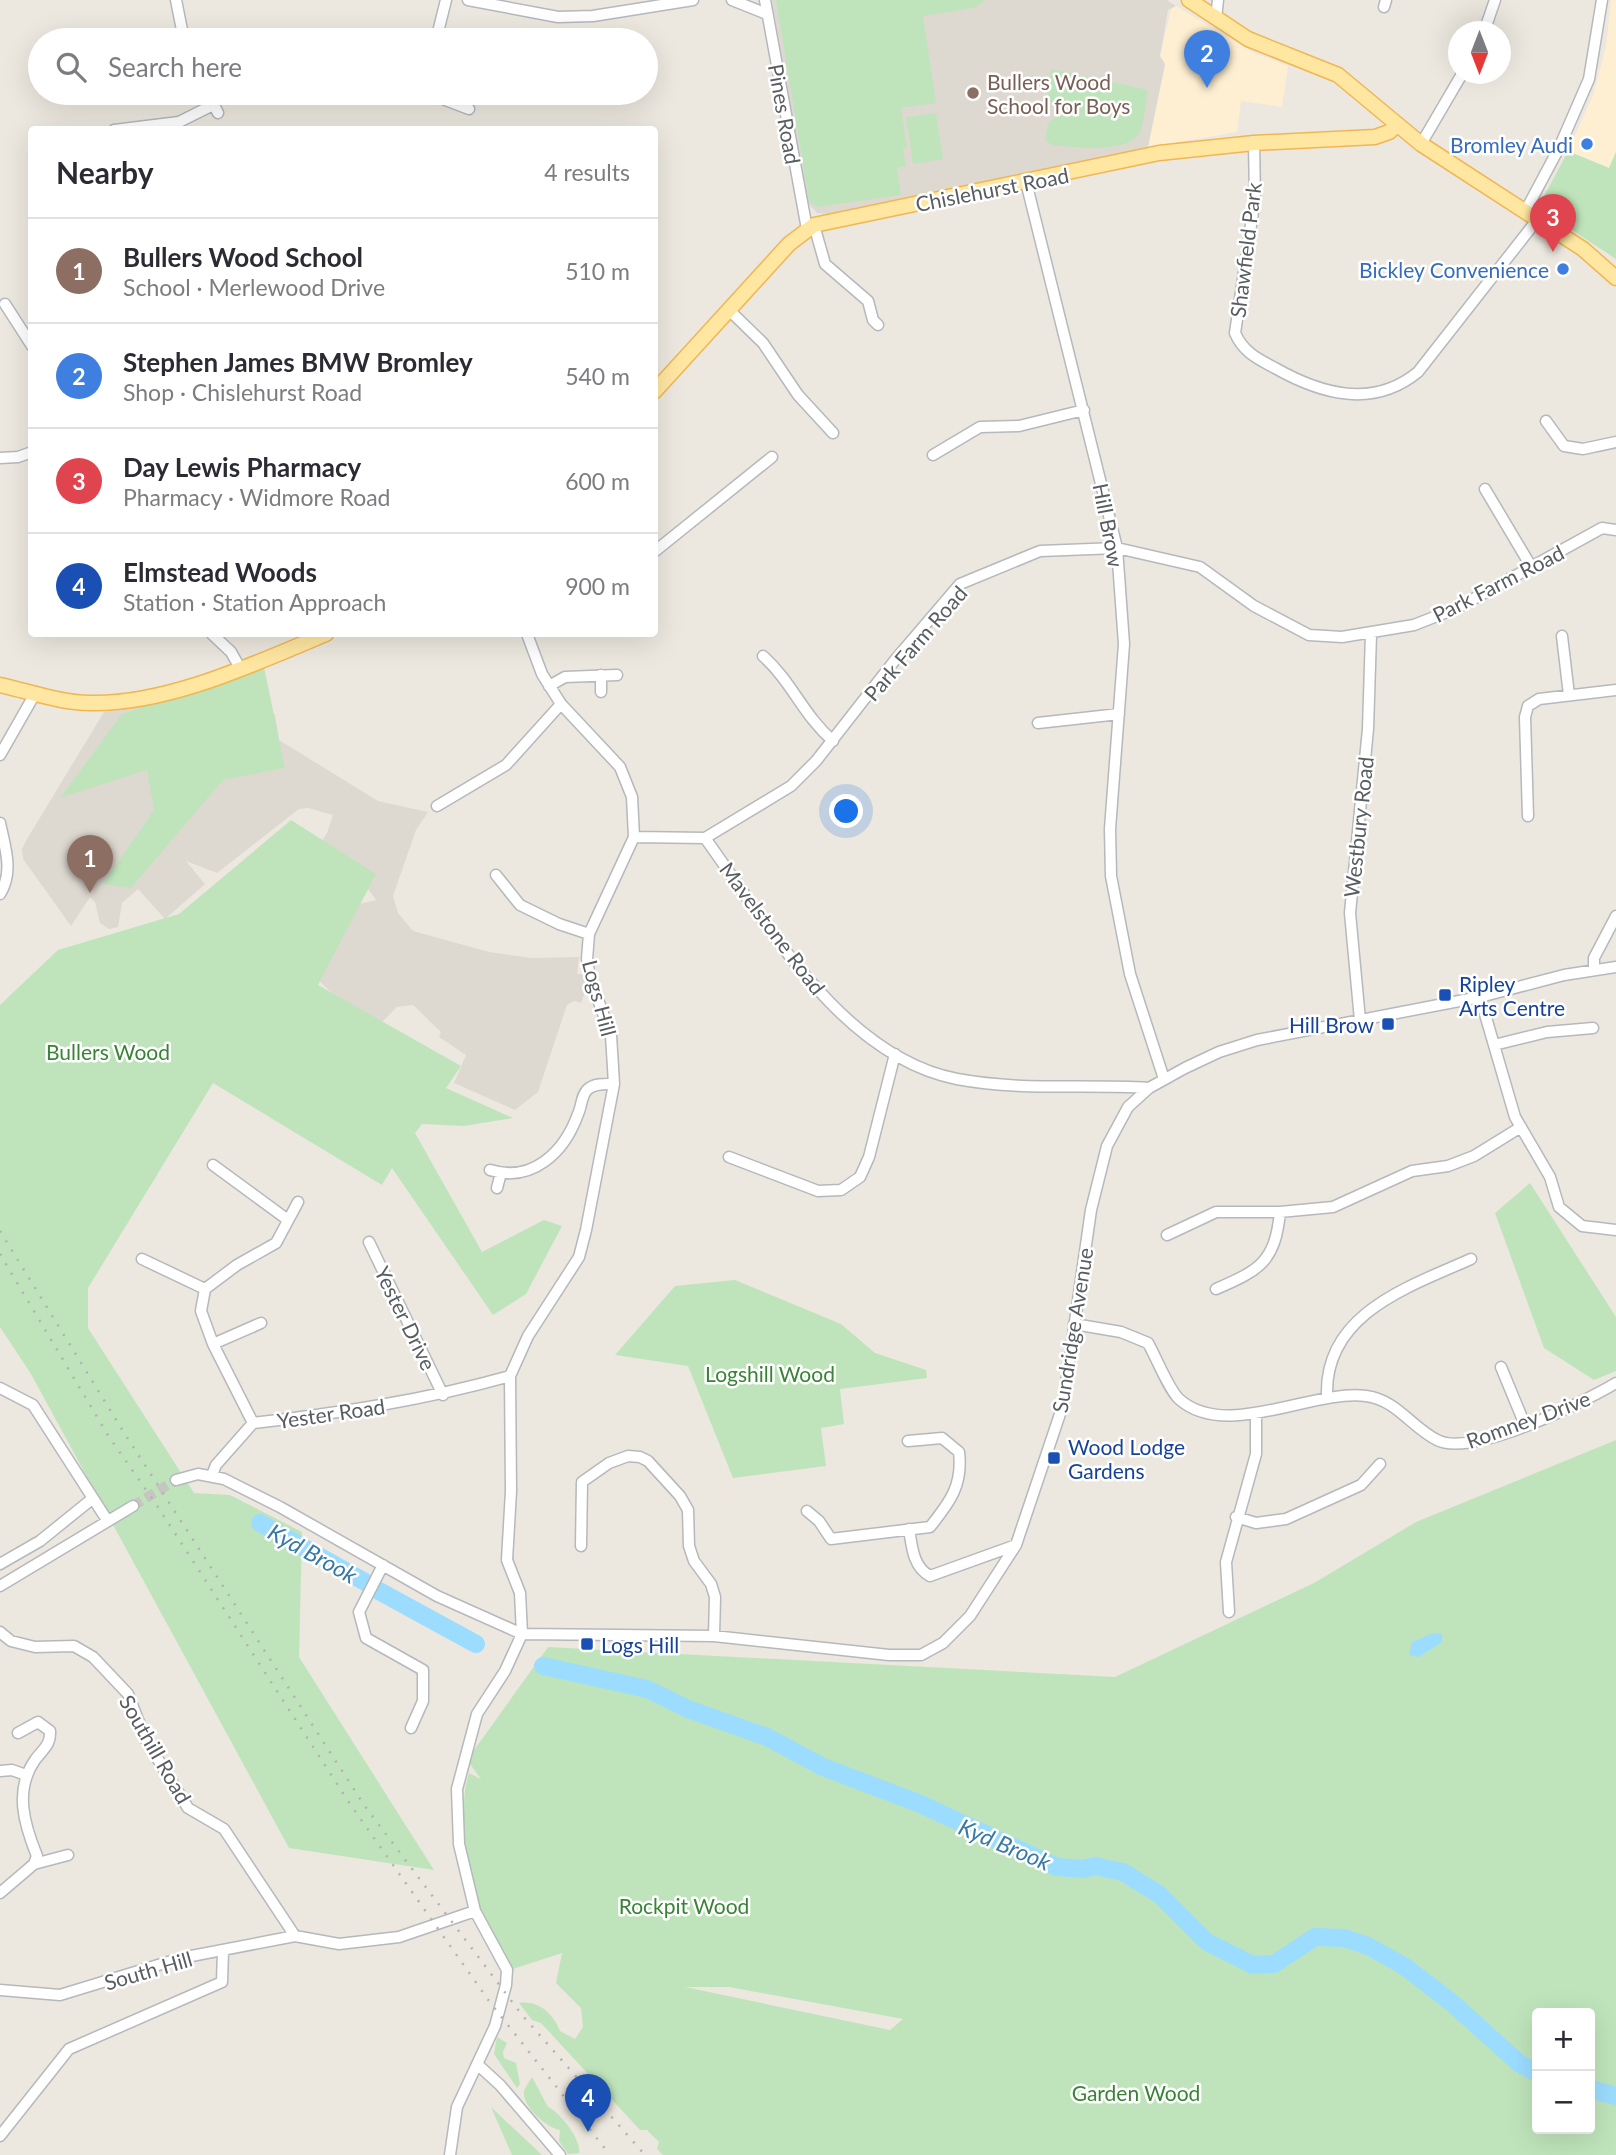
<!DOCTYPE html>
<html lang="en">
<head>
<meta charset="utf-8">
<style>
  :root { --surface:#fff; --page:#f7f7f7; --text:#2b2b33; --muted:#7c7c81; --line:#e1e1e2; --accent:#b45309 }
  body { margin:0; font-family:Lato,sans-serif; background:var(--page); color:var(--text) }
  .controls { position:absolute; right:21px; bottom:21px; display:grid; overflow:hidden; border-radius:7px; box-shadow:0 7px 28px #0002 }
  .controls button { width:63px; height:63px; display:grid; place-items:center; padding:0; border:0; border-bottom:2px solid var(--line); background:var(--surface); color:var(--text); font:35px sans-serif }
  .compass { position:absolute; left:1448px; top:21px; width:63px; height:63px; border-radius:50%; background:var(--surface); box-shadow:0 7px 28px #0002; rotate:180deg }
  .you { position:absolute; left:847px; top:812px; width:24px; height:24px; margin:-18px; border:5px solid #fff; border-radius:50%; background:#1a73e8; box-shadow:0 0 0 10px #1a73e833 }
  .badge { display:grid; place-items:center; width:46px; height:46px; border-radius:50%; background:var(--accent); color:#fff; font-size:23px; font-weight:700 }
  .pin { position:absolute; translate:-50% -58px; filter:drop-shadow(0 2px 4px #0008) }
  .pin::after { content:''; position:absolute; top:37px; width:24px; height:21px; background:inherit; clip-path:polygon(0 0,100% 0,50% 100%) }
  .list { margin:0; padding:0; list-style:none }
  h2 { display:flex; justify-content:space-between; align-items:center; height:91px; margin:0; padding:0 28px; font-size:30px }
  h2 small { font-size:23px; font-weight:400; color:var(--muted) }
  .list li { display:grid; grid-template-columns:46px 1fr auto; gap:21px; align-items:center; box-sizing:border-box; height:105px; padding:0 28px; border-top:2px solid var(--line) }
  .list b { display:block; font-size:26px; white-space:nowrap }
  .list p { margin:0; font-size:23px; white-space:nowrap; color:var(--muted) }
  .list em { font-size:23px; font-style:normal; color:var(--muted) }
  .icon { flex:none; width:38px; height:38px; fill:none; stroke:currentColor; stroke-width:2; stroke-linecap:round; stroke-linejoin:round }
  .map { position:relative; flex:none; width:1616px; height:2155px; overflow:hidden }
  .search { position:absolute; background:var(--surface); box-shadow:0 7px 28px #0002; left:28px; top:28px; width:630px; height:77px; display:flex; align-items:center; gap:18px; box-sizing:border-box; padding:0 24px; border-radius:38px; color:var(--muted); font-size:26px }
  .panel { position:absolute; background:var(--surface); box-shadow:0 7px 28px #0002; left:28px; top:126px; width:630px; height:511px; border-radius:7px }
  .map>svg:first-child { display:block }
  .commercial { fill:#feefd2 }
  .education { fill:#ded9d0 }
  .green { fill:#bfe4bb; fill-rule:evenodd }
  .water { fill:#9cddff }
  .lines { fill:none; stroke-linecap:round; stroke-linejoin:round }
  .river { stroke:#9cddff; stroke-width:18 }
  .minor-tunnel { stroke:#c7c5c0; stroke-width:10; stroke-dasharray:10 5; stroke-linecap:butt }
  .minor-casing { stroke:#b5b8bd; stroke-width:13 }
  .major-casing { stroke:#f1b653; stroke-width:17 }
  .minor { stroke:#fff; stroke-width:10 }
  .major { stroke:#ffe7a1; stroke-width:14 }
  .rail { stroke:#b1b2b2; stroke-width:2.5; stroke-dasharray:2 9; stroke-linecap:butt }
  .education-dot { fill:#8d6e63; stroke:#fff; stroke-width:2.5 }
  .shop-dot { fill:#3f7fe0; stroke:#fff; stroke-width:2.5 }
  .transit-dot { fill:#1a4fb4; stroke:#fff; stroke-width:2.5 }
  .labels { text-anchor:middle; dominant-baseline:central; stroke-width:5; stroke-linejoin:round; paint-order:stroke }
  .education-label { font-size:21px; fill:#785e54; stroke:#fff; text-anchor:start }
  .street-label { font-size:21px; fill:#585d61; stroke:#fff }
  .shop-label { font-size:21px; fill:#366cbe; stroke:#fff; text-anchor:end }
  .transit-label { font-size:21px; fill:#164399; stroke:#fff; text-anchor:start }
  .park-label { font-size:21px; fill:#388434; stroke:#fff }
  .water-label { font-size:23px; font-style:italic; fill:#3879a7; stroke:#fff }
</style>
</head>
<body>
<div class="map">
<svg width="1616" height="2155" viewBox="0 0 1616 2155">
  <rect width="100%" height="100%" fill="#ece8df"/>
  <path class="commercial" d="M1611 0H1616V152L1609 168 1568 151 1593 95 1606 47Z
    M1172 6H1176L1254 53 1288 66 1282 107 1241 101 1237 132 1148 147 1165 65 1160 56Z"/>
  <path class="education" d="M772 0H1167L1176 6 1168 10 1160 56 1165 64 1148 147 1128 155 830 214 817 213 807 202Z
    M184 699 259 715 275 714 279 740 378 801 428 812 416 830 393 896 398 913 413 931 489 952 532 958 579 957 577 974H583L586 990 581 1003 574 1001 567 1005 538 1092 515 1110 454 1083 466 1055 439 1037 441 1032 413 1005 397 1007 372 1032 305 967 355 905 376 900 368 889 310 860 327 833 333 815 308 808 299 809 217 873 186 861 205 884 165 919 138 889 122 903 118 927 109 929 100 923 95 902 90 897 71 926 23 859 22 849 27 839 104 712Z"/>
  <path class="green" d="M776 0H985L974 8 923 16 936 103 901 108 907 147 903 148 906 166 897 168 901 195 817 207 809 201Z
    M1051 69 1148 90C1145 102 1145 123 1139 134 1126 154 1073 147 1052 145L1045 140 1048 123 1063 112 1058 104 1047 102Z
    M936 113 943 159 913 164 906 117Z
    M1568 151 1609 168 1616 152V259L1540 209V204Z
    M264 667 285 768 223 780 131 888 103 884 154 810 147 770 60 798 122 714Z
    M291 820 376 874 318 985 461 1066 446 1088 513 1118 464 1126 422 1124 415 1133 482 1252 544 1220 562 1226 526 1294 493 1315 392 1168 382 1185 213 1083 88 1288V1328L194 1493 230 1495 302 1532 299 1657 434 1870 289 1848 31 1374 0 1327V1005L58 950 179 914Z
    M1530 1183 1616 1317V1371L1594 1380 1544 1348 1495 1213Z
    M735 1280 841 1324 875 1353 926 1370 927 1378 840 1389 844 1424 821 1428 826 1466 733 1478 688 1366 615 1355 675 1286Z
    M1616 1440V2155H663L657 2149 659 2142 647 2130H640L541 2023 532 2020 519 2003C538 2000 553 2013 560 2031L575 2039 583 2027 581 2008 556 1983 562 1953 513 1969C502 1950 486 1929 479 1908 467 1872 457 1809 469 1773L481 1779 467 1760 548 1647 1115 1677 1314 1583 1416 1522ZM685 1987H729L903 2019 890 2030ZM1537 2013H1590V2129H1537Z
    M497 2037 507 2043 503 2052 504 2058 516 2063 520 2084 517 2088 494 2054Z
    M532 2077 548 2107C559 2111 582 2140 579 2153L568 2154 559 2141 560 2130C547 2128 522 2106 524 2092 525 2087 530 2081 532 2077Z
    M491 2107 542 2155H512Z"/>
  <path class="water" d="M1433 1633 1442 1634V1642L1419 1657 1409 1655 1412 1642Z"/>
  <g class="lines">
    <path class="river" d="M260 1523 365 1582
      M379 1591 476 1644
      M543 1666 647 1689 688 1709 767 1737 823 1767 918 1803 1057 1867 1084 1869 1095 1866 1123 1872 1160 1895 1207 1942 1253 1965 1274 1964 1315 1937 1344 1938 1368 1946 1404 1966 1451 2002 1520 2064 1537 2073
      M1590 2089 1616 2096"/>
    <path class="minor-tunnel" d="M133 1506 176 1480"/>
    <g class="minor-casing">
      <path id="minor" d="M176 0 184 40
        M468 0 558 17 593 16 693 0
        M732 0 767 14
        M765 0 807 229
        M1384 7 1386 0
        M1216 18 1218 0
        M1484 32 1495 0
        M282 40 286 35
        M436 40 446 0
        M208 93 218 113
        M435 93 440 98 469 109
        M114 130 179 122 213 105
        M1254 143 1255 198 1235 333C1243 352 1258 359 1275 368 1321 394 1373 409 1418 372L1537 220
        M1421 144 1462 74
        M1026 182 1117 548 1124 644 1110 829 1111 876 1130 974 1164 1079
        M1526 210 1559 148 1589 79 1602 0
        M814 225 825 264 868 301 873 320 878 325
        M5 304 32 346
        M728 309 763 343 798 395 833 433
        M1546 421 1564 446 1583 449 1616 442
        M933 455 980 427 1019 426 1084 410
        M0 458 18 457 32 452
        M1485 489 1532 568
        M654 552 772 457
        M212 634 231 652 240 668
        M1562 636 1569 695
        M763 656C792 682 803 715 833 741
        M601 675V692
        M549 686 565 677 617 675
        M1038 723 1119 714
        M0 755 36 692
        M437 806 506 765 561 704
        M1528 816 1525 717 1528 706 1539 699 1616 690
        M0 823C5 847 14 872 0 894
        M634 837 705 838 791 786 816 761 895 660 960 584 1040 551 1117 548 1200 567 1254 606 1309 635 1342 637 1414 625 1457 608 1602 528 1616 530
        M705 838C768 925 843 1057 957 1079 1021 1091 1085 1084 1149 1088
        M496 875 520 905 559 924 589 934
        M1594 970V958L1616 916
        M1480 997 1515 1117 1550 1177 1559 1207 1582 1226 1616 1230
        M1360 1020 1350 913 1368 729 1371 634
        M1494 1045 1547 1032 1593 1028
        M729 1157 818 1191 841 1190 860 1177 869 1157 895 1054
        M213 1165 288 1220
        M490 1170C532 1183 564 1153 578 1114 582 1106 581 1095 588 1089 595 1083 606 1084 614 1084
        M497 1188 501 1173
        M1167 1235 1216 1212H1280L1333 1207 1412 1171 1448 1166 1474 1156 1521 1127
        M369 1242 443 1395
        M142 1259 205 1289
        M1216 1289C1260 1270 1275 1262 1280 1212
        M1074 1324 1121 1332 1148 1343C1156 1357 1169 1390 1179 1399 1226 1441 1311 1389 1366 1396 1397 1400 1411 1427 1437 1440 1472 1458 1582 1403 1616 1383
        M213 1344 261 1323
        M1501 1367 1525 1425
        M0 1388 33 1405 107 1520
        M1327 1396C1324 1314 1408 1287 1471 1259
        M253 1423 213 1344 201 1311 205 1289 237 1265 276 1243 298 1202
        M212 1475 216 1465 253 1423C340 1413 425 1400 510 1376
        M176 1480 198 1474 224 1479 280 1507 437 1596 522 1634 714 1636 889 1655H921L943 1643 970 1616 1016 1545 1063 1405 1091 1210 1107 1146 1128 1107 1149 1088 1185 1068 1219 1052 1257 1040 1480 997 1564 975 1616 967
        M807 1511 819 1521 831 1539 930 1527C950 1502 963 1485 959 1452L942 1438 908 1441
        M1236 1517 1256 1523 1286 1519 1361 1485 1380 1464
        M909 1529C912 1547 913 1567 930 1576L1016 1545
        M581 1546 582 1482 609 1463 628 1456 640 1457 648 1461 680 1496 688 1510 689 1546 694 1561 711 1584 715 1597 714 1636
        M0 1564 40 1541 92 1499
        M383 1565 359 1612 366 1638 423 1670V1701L411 1728
        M0 1586 133 1506
        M1229 1612 1226 1562 1256 1454V1415
        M0 1632 11 1641 35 1647 74 1646 93 1657 128 1694 146 1740 188 1808 224 1829 295 1936 339 1944 399 1937 475 1911
        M0 1771 12 1770 26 1775
        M34 1864 68 1855
        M0 1893 34 1864 37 1856C24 1824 14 1790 35 1760 43 1749 51 1745 50 1731L38 1722 18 1733
        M0 1990 60 1995 181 1958 295 1936
        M477 2064 500 2085 560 2155
        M0 2136 69 2049 222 1982 223 1951
        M450 2155 457 2107 495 2026 506 1985 507 1970 475 1911 459 1844 457 1789 477 1714 505 1671 522 1634 520 1593 507 1560 511 1491 510 1376 528 1336 579 1257 586 1230 614 1084 611 1035 590 978 587 959 589 934 634 837 632 797 620 767 561 704 542 674 527 634"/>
    </g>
    <g class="major-casing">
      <path id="major" d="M1189 0 1248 39 1338 75 1421 144 1583 249 1616 278
        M654 392 789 244 814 225 1159 153 1254 143 1375 137 1389 132 1397 125
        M0 685C28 691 61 703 90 703 167 705 256 663 326 634"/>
    </g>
    <use href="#minor" class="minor"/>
    <use href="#major" class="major"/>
    <path class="rail" d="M0 1231 123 1431 364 1805 522 2015 645 2155
      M0 1254 109 1437 156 1504 350 1804 489 2001 610 2155"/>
  </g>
  <circle class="education-dot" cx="973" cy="93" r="7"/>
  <g class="shop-dot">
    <circle cx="1587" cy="144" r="7"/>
    <circle cx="1563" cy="269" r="7"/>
  </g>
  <g class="transit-dot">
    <rect x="1438" y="988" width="14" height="14" rx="3.5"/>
    <rect x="1381" y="1017" width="14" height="14" rx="3.5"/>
    <rect x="1047" y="1451" width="14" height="14" rx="3.5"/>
    <rect x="580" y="1637" width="14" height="14" rx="3.5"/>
  </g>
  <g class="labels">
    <g class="education-label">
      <text x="987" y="81">Bullers Wood<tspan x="987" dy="24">School for Boys</tspan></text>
    </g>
    <g class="street-label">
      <text transform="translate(785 114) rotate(80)">Pines Road</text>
      <text transform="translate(992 189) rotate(-11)">Chislehurst Road</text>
      <text transform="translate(1245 250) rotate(-83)">Shawfield Park</text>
      <text transform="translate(1109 525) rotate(79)">Hill Brow</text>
      <text transform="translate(1498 583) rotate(-27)">Park Farm Road</text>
      <text transform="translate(915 643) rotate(-49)">Park Farm Road</text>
      <text transform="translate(1358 827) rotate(-84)">Westbury Road</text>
      <text transform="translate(773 928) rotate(53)">Mavelstone Road</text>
      <text transform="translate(600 998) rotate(75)">Logs Hill</text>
      <text transform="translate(406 1318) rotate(64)">Yester Drive</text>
      <text transform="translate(1072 1330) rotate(-81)">Sundridge Avenue</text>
      <text transform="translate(331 1413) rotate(-8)">Yester Road</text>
      <text transform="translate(1528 1419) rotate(-20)">Romney Drive</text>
      <text transform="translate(156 1749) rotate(60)">Southill Road</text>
      <text transform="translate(148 1970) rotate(-16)">South Hill</text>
    </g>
    <g class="shop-label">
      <text x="1573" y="144">Bromley Audi</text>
      <text x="1549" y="269">Bickley Convenience</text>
    </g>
    <g class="transit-label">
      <text x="1459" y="983">Ripley<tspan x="1459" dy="24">Arts Centre</tspan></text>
      <text x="1374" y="1024" text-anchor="end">Hill Brow</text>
      <text x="1068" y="1446">Wood Lodge<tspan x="1068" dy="24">Gardens</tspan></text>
      <text x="601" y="1644">Logs Hill</text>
    </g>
    <g class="park-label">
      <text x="108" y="1051">Bullers Wood</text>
      <text x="770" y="1373">Logshill Wood</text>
      <text x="684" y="1905">Rockpit Wood</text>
      <text x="1136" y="2092">Garden Wood</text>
    </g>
    <g class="water-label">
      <text transform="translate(313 1553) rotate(29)">Kyd Brook</text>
      <text transform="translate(1005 1844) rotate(23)">Kyd Brook</text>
    </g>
  </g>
</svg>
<div class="controls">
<button>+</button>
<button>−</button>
</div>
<svg class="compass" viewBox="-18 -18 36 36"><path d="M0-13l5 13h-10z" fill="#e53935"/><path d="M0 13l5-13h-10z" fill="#7c7c81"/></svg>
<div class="you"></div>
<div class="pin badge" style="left:90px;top:893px;background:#8d6e63">1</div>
<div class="pin badge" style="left:1207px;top:88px;background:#3f7fe0">2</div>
<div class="pin badge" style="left:1553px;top:252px;background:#e0444e">3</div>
<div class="pin badge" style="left:588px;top:2132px;background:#1a4fb4">4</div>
<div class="search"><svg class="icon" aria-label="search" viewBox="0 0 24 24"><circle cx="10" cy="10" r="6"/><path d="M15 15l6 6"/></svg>Search here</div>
<section class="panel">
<h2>Nearby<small>4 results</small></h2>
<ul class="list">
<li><span class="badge" style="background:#8d6e63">1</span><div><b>Bullers Wood School</b><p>School · Merlewood Drive</p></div><em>510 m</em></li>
<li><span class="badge" style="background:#3f7fe0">2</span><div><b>Stephen James BMW Bromley</b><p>Shop · Chislehurst Road</p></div><em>540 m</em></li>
<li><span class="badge" style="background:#e0444e">3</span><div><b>Day Lewis Pharmacy</b><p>Pharmacy · Widmore Road</p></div><em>600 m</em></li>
<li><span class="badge" style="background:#1a4fb4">4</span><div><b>Elmstead Woods</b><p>Station · Station Approach</p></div><em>900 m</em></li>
</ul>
</section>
</div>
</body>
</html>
